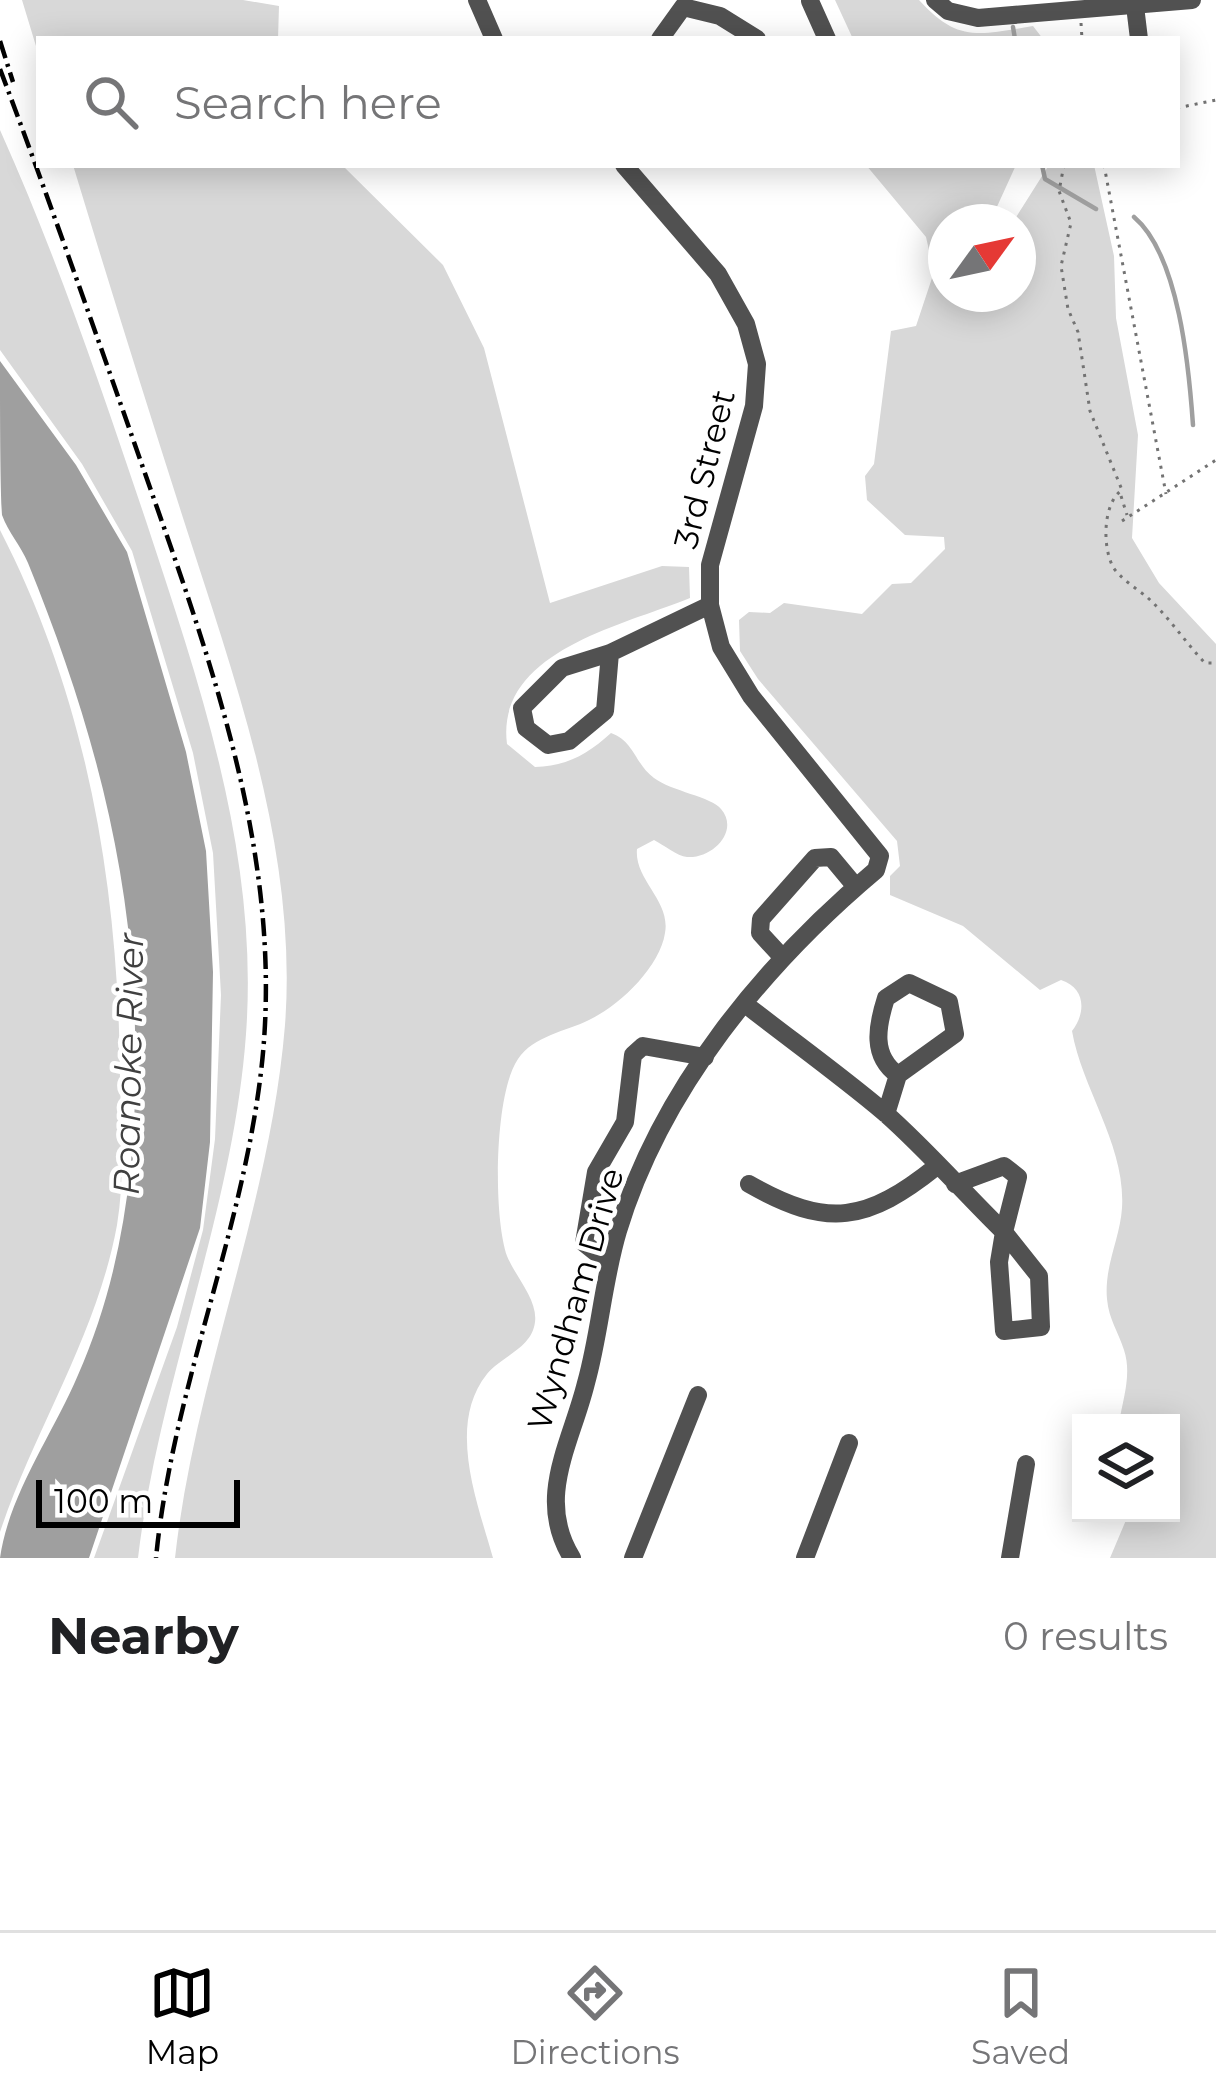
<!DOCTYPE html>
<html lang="en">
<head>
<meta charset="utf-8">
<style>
  :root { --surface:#fff; --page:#f2f2f2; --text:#202124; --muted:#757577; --line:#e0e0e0; --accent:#000 }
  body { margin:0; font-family:Montserrat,sans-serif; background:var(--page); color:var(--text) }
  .controls { position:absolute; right:36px; bottom:36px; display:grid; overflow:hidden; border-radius:0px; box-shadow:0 6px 30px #0003 }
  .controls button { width:108px; height:108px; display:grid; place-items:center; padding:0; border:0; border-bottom:3px solid var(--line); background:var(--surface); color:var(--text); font:60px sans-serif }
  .compass { position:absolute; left:928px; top:204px; width:108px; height:108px; border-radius:50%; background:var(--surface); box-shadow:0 6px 30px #0003; rotate:57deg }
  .scale { position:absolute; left:36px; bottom:30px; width:204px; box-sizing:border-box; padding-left:12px; border:6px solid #000; border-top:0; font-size:33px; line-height:42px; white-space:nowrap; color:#000; -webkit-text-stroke:9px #fff; paint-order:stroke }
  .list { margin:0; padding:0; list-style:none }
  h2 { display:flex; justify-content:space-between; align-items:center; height:156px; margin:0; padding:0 48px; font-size:51px }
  h2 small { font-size:39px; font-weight:400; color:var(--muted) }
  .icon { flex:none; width:66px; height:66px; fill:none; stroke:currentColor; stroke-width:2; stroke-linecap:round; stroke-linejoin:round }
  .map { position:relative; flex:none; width:1216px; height:1558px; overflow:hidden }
  .search { position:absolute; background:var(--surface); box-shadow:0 6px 30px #0003; left:36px; right:36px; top:36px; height:132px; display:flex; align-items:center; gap:30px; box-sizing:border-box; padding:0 42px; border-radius:0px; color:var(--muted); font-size:45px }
  .sheet { height:372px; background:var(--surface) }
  nav { display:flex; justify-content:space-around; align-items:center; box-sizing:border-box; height:168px; border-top:3px solid var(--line); background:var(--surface); font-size:33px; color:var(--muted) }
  nav a { display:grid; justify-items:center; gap:6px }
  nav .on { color:var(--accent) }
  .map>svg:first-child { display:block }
  .green { fill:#d8d8d8 }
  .water { fill:#9f9f9f }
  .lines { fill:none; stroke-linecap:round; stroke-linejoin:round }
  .stream { stroke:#9f9f9f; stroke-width:4.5 }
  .path { stroke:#737373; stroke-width:3; stroke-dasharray:3 6; stroke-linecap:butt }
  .minor { stroke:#515151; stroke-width:18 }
  .rail { stroke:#000; stroke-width:4.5; stroke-dasharray:18 6 3 6; stroke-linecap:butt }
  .labels { text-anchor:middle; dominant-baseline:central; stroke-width:9; stroke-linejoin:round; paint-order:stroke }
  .street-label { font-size:33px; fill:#000; stroke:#fff }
  .water-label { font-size:36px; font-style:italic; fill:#404040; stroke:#fff }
</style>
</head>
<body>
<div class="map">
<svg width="1216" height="1558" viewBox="0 0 1216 1558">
  <rect width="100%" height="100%" fill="#fff"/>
  <path class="green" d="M22 0H243L279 6 278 39H39V56Z
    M835 0H919C958 43 979 35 1033 26L1043 39H853Z
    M0 130C57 257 102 390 146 521 201 688 259 856 246 1034 233 1214 159 1380 138 1558H94L177 1327 203 1230 215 1139 221 995 213 853 193 753 132 551 82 464 0 350Z
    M73 165H342L443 265 484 348 550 603 662 566 689 567 690 598C625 625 495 651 507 744L535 767C567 766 588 754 611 733 634 741 635 764 654 778 671 791 712 797 721 809 740 831 712 859 687 857 677 856 664 845 654 840L637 849C634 880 671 901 665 933 660 967 619 1006 589 1020 567 1031 533 1036 518 1059 494 1094 493 1216 507 1256 515 1276 538 1300 535 1322 532 1348 502 1356 487 1374 446 1425 478 1504 493 1558H175C195 1376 270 1208 285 1025 298 852 236 683 184 521 146 402 109 284 73 165Z
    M866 165H1016L990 222H946V294H1018V222H1013L1049 165H1094L1114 256 1116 318 1138 435 1132 538 1159 583 1216 644V1558H1110L1129 1513H1171V1423H1119C1123 1399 1132 1374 1124 1350 1118 1331 1109 1320 1107 1299 1104 1266 1120 1239 1122 1208 1126 1146 1082 1089 1072 1031 1086 1013 1086 988 1061 980L1040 990 963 926 890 895V876L900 866 897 841 758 679 740 651 739 620 749 612 770 613 784 603 862 614 892 584 911 583 945 549 944 537 905 535 867 500 865 476 874 464 891 331 916 326 934 272 926 237Z
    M0 530C88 701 119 889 120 1079 121 1127 125 1177 117 1225 97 1335 35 1428 0 1532Z"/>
  <path class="water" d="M0 361 76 465 127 552 186 752 206 851 213 972 210 1142 200 1228 89 1558H0C9 1494 53 1434 78 1375 132 1253 141 1116 133 983 124 837 83 698 28 563 21 546 8 532 2 515 0 488 0 395 0 361Z"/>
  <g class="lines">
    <path class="stream" d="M1013 27 1015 39
      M1042 165 1045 179 1096 209
      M1134 217C1179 255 1189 368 1193 425"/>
    <path class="path" d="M1081 23 1082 39
      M1177 108 1216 100
      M1064 165 1059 191 1071 223 1061 266 1068 309 1078 332 1090 411 1122 490C1103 503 1102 546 1113 567 1120 578 1137 589 1148 598 1169 617 1185 642 1205 663H1216
      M1104 165 1166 494
      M1121 496 1127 515
      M1122 521 1216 460"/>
    <path class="minor" d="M477 0 494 39
      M935 0 948 11 978 18 1192 0
      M810 1 827 39
      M1135 6 1139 39
      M660 39 683 7 720 16 757 39
      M610 653 605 711 569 741 548 745 526 728 522 708 562 668 610 653 710 605
      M783 958 760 933 761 919 815 858 831 857 856 887
      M745 1004C791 1040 840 1075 885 1113 927 1150 964 1193 1004 1232L999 1262 1004 1331 1041 1327 1039 1276 1004 1232 1018 1177 1004 1166 955 1184
      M886 1114 898 1075 955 1034 949 1002 909 983 886 998C877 1026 871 1056 898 1075
      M749 1184C828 1229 867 1222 937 1166
      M609 1263 584 1243 596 1172 625 1122 633 1055 643 1046 705 1057
      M572 1558C535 1498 571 1444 586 1383 600 1333 603 1281 618 1231 661 1089 764 964 876 870L880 856 751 696 721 647 710 605V565L754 406 757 364 746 324 718 274 624 165
      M633 1558 698 1395
      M805 1558 849 1443
      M1010 1558 1026 1464"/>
    <path class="rail" d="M0 41 13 82
      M0 69C49 199 95 331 141 462 211 662 288 865 260 1080 239 1243 172 1394 156 1558"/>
  </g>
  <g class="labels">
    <g class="street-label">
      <text transform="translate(704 469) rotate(-76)">3rd Street</text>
      <text transform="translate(575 1299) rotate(-74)">Wyndham Drive</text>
    </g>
    <g class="water-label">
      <text transform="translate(128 1064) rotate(-89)">Roanoke River</text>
    </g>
  </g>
</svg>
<div class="controls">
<button><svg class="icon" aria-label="layers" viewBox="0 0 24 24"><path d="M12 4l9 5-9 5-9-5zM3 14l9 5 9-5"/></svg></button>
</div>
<svg class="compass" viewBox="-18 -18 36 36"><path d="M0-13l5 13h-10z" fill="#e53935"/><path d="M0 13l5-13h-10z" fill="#757577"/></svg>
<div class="scale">100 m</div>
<div class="search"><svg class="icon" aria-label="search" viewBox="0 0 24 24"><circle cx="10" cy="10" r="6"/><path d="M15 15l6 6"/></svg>Search here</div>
</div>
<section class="sheet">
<h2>Nearby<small>0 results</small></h2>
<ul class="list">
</ul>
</section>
<nav>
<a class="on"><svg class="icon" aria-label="map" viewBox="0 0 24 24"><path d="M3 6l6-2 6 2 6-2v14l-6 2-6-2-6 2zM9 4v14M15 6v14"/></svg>Map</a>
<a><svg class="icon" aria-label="directions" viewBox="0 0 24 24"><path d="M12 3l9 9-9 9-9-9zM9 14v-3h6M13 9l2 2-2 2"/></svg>Directions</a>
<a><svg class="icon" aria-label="saved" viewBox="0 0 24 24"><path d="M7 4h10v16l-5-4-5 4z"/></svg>Saved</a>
</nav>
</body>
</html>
